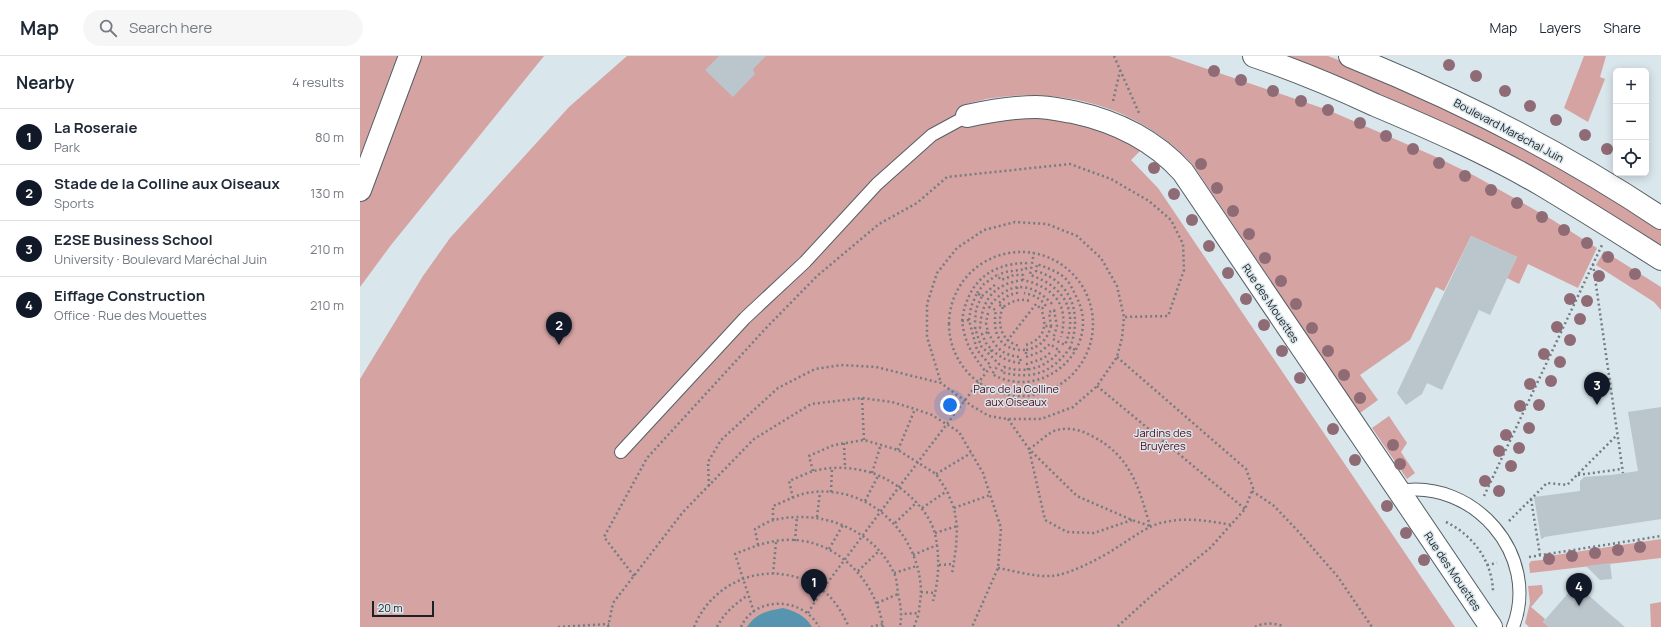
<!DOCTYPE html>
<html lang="en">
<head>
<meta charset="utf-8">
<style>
  :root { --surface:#fff; --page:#f6f6f7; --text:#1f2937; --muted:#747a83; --line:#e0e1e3; --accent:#111827 }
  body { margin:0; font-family:Manrope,sans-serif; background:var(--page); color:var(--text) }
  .controls { position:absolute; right:12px; top:12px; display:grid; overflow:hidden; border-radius:6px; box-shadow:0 2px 10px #0003 }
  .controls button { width:36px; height:36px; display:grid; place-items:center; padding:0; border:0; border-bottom:1px solid var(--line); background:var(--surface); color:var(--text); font:20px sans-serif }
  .scale { position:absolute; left:12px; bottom:10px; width:62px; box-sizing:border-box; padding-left:4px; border:2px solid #1c2123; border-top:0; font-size:11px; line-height:14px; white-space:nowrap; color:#1c2123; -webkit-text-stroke:3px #d9e6ec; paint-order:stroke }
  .you { position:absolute; left:590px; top:349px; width:14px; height:14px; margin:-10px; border:3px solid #fff; border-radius:50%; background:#1a73e8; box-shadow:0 0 0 6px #1a73e833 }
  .badge { display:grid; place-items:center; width:26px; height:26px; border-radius:50%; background:var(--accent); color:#fff; font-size:13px; font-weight:700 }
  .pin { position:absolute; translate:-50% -33px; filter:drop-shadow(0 1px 2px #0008) }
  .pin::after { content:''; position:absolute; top:21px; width:14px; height:12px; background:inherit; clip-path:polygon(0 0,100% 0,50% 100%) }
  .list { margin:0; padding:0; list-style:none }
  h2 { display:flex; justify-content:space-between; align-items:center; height:52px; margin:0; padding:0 16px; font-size:17px }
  h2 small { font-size:13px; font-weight:400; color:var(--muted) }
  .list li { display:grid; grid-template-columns:26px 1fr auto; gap:12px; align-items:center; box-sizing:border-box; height:56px; padding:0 16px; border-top:1px solid var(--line) }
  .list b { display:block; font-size:15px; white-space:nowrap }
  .list p { margin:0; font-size:13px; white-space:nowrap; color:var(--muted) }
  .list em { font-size:13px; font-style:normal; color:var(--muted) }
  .icon { flex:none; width:22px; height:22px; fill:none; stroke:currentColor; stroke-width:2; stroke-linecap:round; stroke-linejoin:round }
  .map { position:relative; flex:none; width:1301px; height:571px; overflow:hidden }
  header { display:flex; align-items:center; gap:24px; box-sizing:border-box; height:56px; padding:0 20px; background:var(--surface); border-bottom:1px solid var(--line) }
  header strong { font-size:19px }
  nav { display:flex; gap:22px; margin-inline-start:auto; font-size:14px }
  .search { width:280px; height:36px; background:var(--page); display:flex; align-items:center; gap:10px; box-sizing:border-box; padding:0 14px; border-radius:22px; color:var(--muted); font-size:15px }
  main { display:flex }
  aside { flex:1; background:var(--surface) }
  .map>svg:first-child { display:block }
  .green { fill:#d4a3a2 }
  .water { fill:#5794af }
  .building { fill:#bac6cc }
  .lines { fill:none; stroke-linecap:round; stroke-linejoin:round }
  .service-casing { stroke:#545f65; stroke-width:14 }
  .minor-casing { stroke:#545f65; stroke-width:24 }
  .secondary-casing { stroke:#545f65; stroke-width:24 }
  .trunk-casing { stroke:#545f65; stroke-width:24 }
  .path { stroke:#747c80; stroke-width:2.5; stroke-dasharray:2 3; stroke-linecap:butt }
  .service { stroke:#fff; stroke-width:12 }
  .minor { stroke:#fff; stroke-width:22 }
  .secondary { stroke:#fff; stroke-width:22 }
  .trunk { stroke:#fff; stroke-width:22 }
  .tree { fill:#8f6b75 }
  .labels { text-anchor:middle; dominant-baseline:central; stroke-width:3; stroke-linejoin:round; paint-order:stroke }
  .street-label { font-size:11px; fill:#1c2123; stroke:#d9e6ec }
  .park-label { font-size:11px; fill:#530713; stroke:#d9e6ec }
</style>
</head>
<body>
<header>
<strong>Map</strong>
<div class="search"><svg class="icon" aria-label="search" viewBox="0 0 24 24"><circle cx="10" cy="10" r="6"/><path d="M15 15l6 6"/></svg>Search here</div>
<nav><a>Map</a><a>Layers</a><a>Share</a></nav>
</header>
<main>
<aside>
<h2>Nearby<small>4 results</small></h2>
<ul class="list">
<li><span class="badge">1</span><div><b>La Roseraie</b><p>Park</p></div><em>80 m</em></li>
<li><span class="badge">2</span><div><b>Stade de la Colline aux Oiseaux</b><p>Sports</p></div><em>130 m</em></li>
<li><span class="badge">3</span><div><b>E2SE Business School</b><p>University · Boulevard Maréchal Juin</p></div><em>210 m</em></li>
<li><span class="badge">4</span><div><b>Eiffage Construction</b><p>Office · Rue des Mouettes</p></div><em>210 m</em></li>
</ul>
</aside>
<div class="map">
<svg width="1301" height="571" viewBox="0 0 1301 571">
  <rect width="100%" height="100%" fill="#d9e6ec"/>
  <path class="green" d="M0 0H184L31 189 0 231Z
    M267 0H809L968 54 1074 100 1115 120 1191 163 1237 192 1218 232 1168 208 1159 228 1147 222 1157 201 1111 180 1084 235 1076 231 1050 284 1000 319 1018 344 1000 357 833 109C783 53 706 31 633 42 624 43 615 46 607 48V60L631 65 679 61 725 67 782 93 771 104 798 132 1095 571H0V323L63 220 90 182 209 51Z
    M919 0H968L986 7 1135 74 1301 172V192Z
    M1224 0H1246L1240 21 1245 23 1228 66 1204 52Z
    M1244 195 1301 231V254L1294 246 1236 209Z
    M1029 360 1047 387 1041 396 1055 417 1047 423 1012 372Z
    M1301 483V502L1170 517 1169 508 1171 505 1182 504 1189 500Z
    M1182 529 1183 537 1171 551 1185 563 1183 566 1189 571H1169L1165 567 1170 547 1168 530Z
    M1301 546V571H1291L1290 548Z"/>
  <path class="water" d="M423 552C435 555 446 560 452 571H387C396 557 407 555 423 552Z"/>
  <path class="building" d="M359 0H406L393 13 395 18 373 41 345 14Z
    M1111 180 1157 201 1130 259 1119 254 1082 334 1067 327 1062 338 1046 349 1037 337Z
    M1301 351V463L1184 481V482L1181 483 1174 441 1220 435V425L1224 421 1251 419 1278 415 1268 356Z
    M1250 507 1252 523 1240 524 1226 510Z
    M1216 528 1244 553 1265 571H1189L1183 566Z"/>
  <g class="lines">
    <g class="service-casing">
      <path id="service" d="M261 396 385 262 445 206 517 128 572 79 607 60
        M1039 435C1113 422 1181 499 1153 571"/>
    </g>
    <g class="minor-casing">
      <path id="minor" d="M607 60C630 55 653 51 676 51 689 51 700 54 713 56 755 65 794 84 823 116L1131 571"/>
    </g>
    <g class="secondary-casing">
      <path id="secondary" d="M894 0C935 14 976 31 1015 49 1072 73 1129 98 1182 129 1222 153 1262 178 1301 203
        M990 0C1099 44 1204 97 1301 162"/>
    </g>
    <g class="trunk-casing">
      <path id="trunk" d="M0 134 50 0"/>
    </g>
    <path class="path" d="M754 0 779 57
      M753 45 760 15
      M589 268a72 72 0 1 1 144 0a72 72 0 1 1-144 0Z
      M674 196 670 219C704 230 719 255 705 289L693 283 697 270 694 254 689 256 691 270H685
      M1233 208 1263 417
      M663 224C634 228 622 243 620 272H615L621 290 639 308 632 318C682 347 744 292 716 240 713 234 710 227 705 222 697 215 687 212 677 208L676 215C713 226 722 259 710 292L716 294
      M657 231V237L649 239 638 248 643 251C653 245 659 242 670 245
      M617 237 624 228 637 219 641 224 654 219H663V224C693 231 710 248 701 281
      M622 240 637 227
      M692 248C671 225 648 225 629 251L636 254C632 277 639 295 666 294V301L680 296 690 288 700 295C685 312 666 318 644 311L641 316C671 324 691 318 710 292
      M643 251C636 267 641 286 660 290
      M628 257 626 267 628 276 622 278 626 287 632 294 628 298
      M609 264 611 251 617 237 622 240 616 253 615 267
      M602 265C607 228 628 208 666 207V213L645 216 638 219
      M628 276C636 292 642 299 660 301L661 307C649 306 641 302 632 294
      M647 285 676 248 681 253 686 250C680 242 674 239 664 237
      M666 289C684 283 688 270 681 253
      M666 294C680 291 687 284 691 270
      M757 301 886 413 893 432 885 453 850 492 790 541 757 571
      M668 314 667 308 684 302 691 296
      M737 330 885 453
      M502 342 504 384
      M648 363 669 393 717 440 772 464 790 470
      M484 387 485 412
      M538 394 555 353
      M453 415 449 400 474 389 504 384 538 394 576 418 587 435 594 452 597 470 596 492 592 518
      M512 417 521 388
      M576 418 611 397
      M1218 419 1262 413
      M349 430 348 406 361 384 418 332 455 313 481 309 516 311 581 327 612 350 629 360 647 363H681L713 351 737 330 757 301 762 282 764 261 757 230 741 202 717 180 687 168 655 166 624 174 597 192 577 217 567 248V281L581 327
      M892 435 913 449 937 474 978 521 1012 571
      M471 436 472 412
      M1124 440 1242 189
      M433 442 429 425C437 422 446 417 454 415 472 410 494 411 512 417 537 425 569 452 575 478 580 500 579 524 573 545
      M1171 443 1180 499
      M505 445 518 420
      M562 452 587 435
      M594 452 630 439
      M457 461 460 436
      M413 464V450C426 445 440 437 453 436 511 430 560 479 561 536 561 543 559 550 559 557L542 558
      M772 464 734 477 707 476 685 464 669 393C676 389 690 375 697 374 709 371 721 374 732 380 771 400 779 432 790 470
      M1149 465 1187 427 1207 429 1257 379
      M1086 466C1113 479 1132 505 1133 535
      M535 467 557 446
      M575 477 597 470
      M435 485 437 460
      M398 489 395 473C401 470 408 465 414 464 460 453 513 472 534 517 537 523 537 531 538 538 541 550 542 559 540 571
      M469 493 483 469
      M553 499 577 489
      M1169 501 1301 480
      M579 509 594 508
      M1127 509 1137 507
      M638 512C655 515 674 521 692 520 709 519 745 500 759 490 774 481 788 469 805 466 828 461 849 465 872 469
      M498 515 519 495
      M534 517 557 510
      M413 518 416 486
      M274 520 244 481 287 402 407 271 457 220 519 168 557 147 587 121 710 108 751 123 789 145 811 164 823 188 824 214 808 260 764 261
      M561 536 576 537
      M517 547 538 538
      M394 556 375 498C392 491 407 485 425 484 475 481 516 524 523 571
      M448 557 462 534 539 431 631 310 617 294 609 264 602 265C605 288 612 298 626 316
      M198 571 249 568
      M248 571 253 547 323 456 394 383 451 348 502 342 532 346 555 353 572 359 599 376 623 417 641 472 638 512 612 571
      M334 571C355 520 416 501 462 534 475 543 482 557 489 571
      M357 571C364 557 375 548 388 539
      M381 571C395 539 443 541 459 571
      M511 571 523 568
      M554 571 559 557
      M895 571C902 567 916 566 924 571"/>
    <use href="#service" class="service"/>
    <use href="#minor" class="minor"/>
    <use href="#secondary" class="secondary"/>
    <use href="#trunk" class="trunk"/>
  </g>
  <g class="tree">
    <circle cx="1089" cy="9" r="6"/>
    <circle cx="854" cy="15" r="6"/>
    <circle cx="1116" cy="20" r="6"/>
    <circle cx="881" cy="24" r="6"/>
    <circle cx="913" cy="35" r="6"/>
    <circle cx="1145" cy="35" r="6"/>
    <circle cx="941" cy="45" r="6"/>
    <circle cx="1170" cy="50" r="6"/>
    <circle cx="968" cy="54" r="6"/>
    <circle cx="1196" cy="64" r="6"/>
    <circle cx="1000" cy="67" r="6"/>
    <circle cx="1225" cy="79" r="6"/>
    <circle cx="1026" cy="80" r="6"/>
    <circle cx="1053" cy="93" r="6"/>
    <circle cx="1247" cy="93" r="6"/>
    <circle cx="1079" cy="107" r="6"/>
    <circle cx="841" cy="108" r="6"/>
    <circle cx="794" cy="112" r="6"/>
    <circle cx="1105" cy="120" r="6"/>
    <circle cx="857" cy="132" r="6"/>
    <circle cx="1131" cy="134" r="6"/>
    <circle cx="814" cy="138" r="6"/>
    <circle cx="1157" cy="147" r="6"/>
    <circle cx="873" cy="155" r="6"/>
    <circle cx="1182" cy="161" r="6"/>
    <circle cx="832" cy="164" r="6"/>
    <circle cx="1204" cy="174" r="6"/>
    <circle cx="889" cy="178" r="6"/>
    <circle cx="1227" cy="187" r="6"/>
    <circle cx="849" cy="190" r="6"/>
    <circle cx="1248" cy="201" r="6"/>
    <circle cx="905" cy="202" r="6"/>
    <circle cx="868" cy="217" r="6"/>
    <circle cx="1275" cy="218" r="6"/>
    <circle cx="1239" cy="220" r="6"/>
    <circle cx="921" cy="225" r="6"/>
    <circle cx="886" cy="243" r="6"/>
    <circle cx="1210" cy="243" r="6"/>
    <circle cx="1227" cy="245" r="6"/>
    <circle cx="936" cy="248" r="6"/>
    <circle cx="1220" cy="263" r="6"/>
    <circle cx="904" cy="269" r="6"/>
    <circle cx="1197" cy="271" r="6"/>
    <circle cx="952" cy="272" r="6"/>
    <circle cx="1210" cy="284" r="6"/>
    <circle cx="922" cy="295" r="6"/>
    <circle cx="968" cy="295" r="6"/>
    <circle cx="1184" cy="298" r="6"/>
    <circle cx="1200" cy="306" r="6"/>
    <circle cx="984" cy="319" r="6"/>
    <circle cx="940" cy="322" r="6"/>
    <circle cx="1191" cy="325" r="6"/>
    <circle cx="1170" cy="328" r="6"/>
    <circle cx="1000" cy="342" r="6"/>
    <circle cx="1179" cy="349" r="6"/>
    <circle cx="1160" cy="350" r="6"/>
    <circle cx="1169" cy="372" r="6"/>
    <circle cx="973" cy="373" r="6"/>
    <circle cx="1146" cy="379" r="6"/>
    <circle cx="1033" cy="389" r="6"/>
    <circle cx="1159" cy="392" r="6"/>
    <circle cx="1139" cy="395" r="6"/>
    <circle cx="995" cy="404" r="6"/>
    <circle cx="1040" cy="408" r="6"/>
    <circle cx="1151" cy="410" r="6"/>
    <circle cx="1125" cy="425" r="6"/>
    <circle cx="1139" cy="435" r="6"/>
    <circle cx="1027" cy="450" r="6"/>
    <circle cx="1046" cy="477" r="6"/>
    <circle cx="1280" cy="491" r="6"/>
    <circle cx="1258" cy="494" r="6"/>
    <circle cx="1235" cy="497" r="6"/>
    <circle cx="1212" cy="500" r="6"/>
    <circle cx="1189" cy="503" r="6"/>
    <circle cx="1064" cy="504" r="6"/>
  </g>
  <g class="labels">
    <g class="street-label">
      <text transform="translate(1149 74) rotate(28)">Boulevard Maréchal Juin</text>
      <text transform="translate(911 247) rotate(56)">Rue des Mouettes</text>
      <text transform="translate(1093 515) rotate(56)">Rue des Mouettes</text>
    </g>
    <g class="park-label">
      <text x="656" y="332">Parc de la Colline<tspan x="656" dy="13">aux Oiseaux</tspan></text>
      <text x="803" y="376">Jardins des<tspan x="803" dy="13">Bruyères</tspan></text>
    </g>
  </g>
</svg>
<div class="controls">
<button>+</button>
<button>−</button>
<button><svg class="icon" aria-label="locate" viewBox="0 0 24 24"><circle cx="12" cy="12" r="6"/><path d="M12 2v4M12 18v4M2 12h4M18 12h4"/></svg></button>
</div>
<div class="scale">20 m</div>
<div class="you"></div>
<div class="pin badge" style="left:454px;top:546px">1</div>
<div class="pin badge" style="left:199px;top:289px">2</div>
<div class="pin badge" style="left:1237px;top:349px">3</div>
<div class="pin badge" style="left:1219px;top:550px">4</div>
</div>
</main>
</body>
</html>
